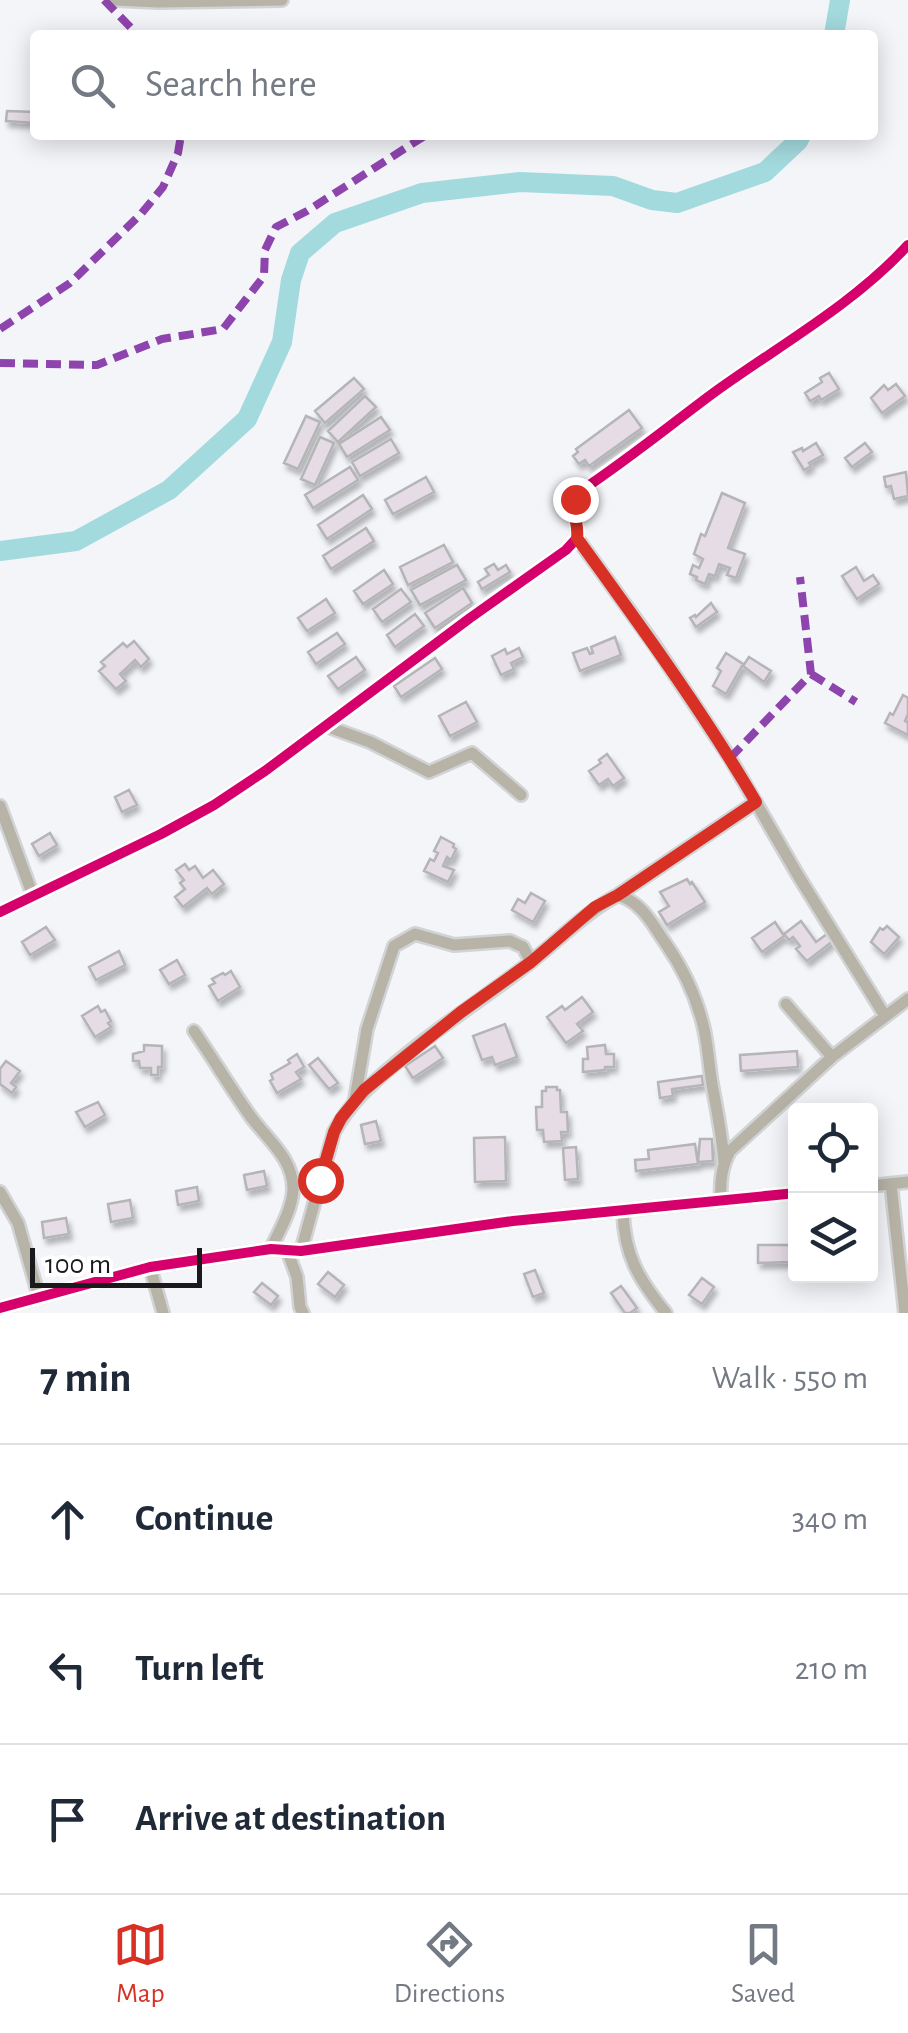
<!DOCTYPE html>
<html lang="en">
<head>
<meta charset="utf-8">
<style>
  :root { --surface:#fff; --page:#f6f6f7; --text:#1f2937; --muted:#747a83; --line:#e0e1e3; --accent:#d93025 }
  body { margin:0; font-family:"Alegreya Sans",sans-serif; background:var(--page); color:var(--text) }
  .controls { position:absolute; right:30px; bottom:30px; display:grid; overflow:hidden; border-radius:10px; box-shadow:0 5px 25px #0003 }
  .controls button { width:90px; height:90px; display:grid; place-items:center; padding:0; border:0; border-bottom:2px solid var(--line); background:var(--surface); color:var(--text); font:50px sans-serif }
  .scale { position:absolute; left:30px; bottom:25px; width:172px; box-sizing:border-box; padding-left:10px; border:5px solid #1a1a1c; border-top:0; font-size:28px; line-height:35px; white-space:nowrap; color:#1a1a1c; -webkit-text-stroke:8px #fff; paint-order:stroke }
  .stop { position:absolute; width:30px; height:30px; margin:-22px; border:8px solid #d93025; border-radius:50%; background:#fff }
  .stop.end { background:#d93025; border-color:#fff; box-shadow:0 2px 10px #0008 }
  .list { margin:0; padding:0; list-style:none }
  h2 { display:flex; justify-content:space-between; align-items:center; height:130px; margin:0; padding:0 40px; font-size:42px }
  h2 small { font-size:32px; font-weight:400; color:var(--muted) }
  .list li { display:grid; grid-template-columns:65px 1fr auto; gap:30px; align-items:center; box-sizing:border-box; height:150px; padding:0 40px; border-top:2px solid var(--line) }
  .list b { display:block; font-size:38px; white-space:nowrap }
  .list em { font-size:32px; font-style:normal; color:var(--muted) }
  .icon { flex:none; width:55px; height:55px; fill:none; stroke:currentColor; stroke-width:2; stroke-linecap:round; stroke-linejoin:round }
  .map { position:relative; flex:none; width:908px; height:1313px; overflow:hidden }
  .search { position:absolute; background:var(--surface); box-shadow:0 5px 25px #0003; left:30px; right:30px; top:30px; height:110px; display:flex; align-items:center; gap:25px; box-sizing:border-box; padding:0 35px; border-radius:10px; color:var(--muted); font-size:38px }
  .sheet { height:580px; background:var(--surface) }
  nav { display:flex; justify-content:space-around; align-items:center; box-sizing:border-box; height:140px; border-top:2px solid var(--line); background:var(--surface); font-size:28px; color:var(--muted) }
  nav a { display:grid; justify-items:center; gap:5px }
  nav .on { color:var(--accent) }
  .map>svg:first-child { display:block }
  .lines { fill:none; stroke-linecap:round; stroke-linejoin:round }
  .river { stroke:#a3dade; stroke-width:20 }
  .building { fill:#e5dce5; stroke:#b5b5b7; stroke-width:2.5; filter:url(#shadow) }
  .street-casing { stroke:#d2d3d5; stroke-width:16 }
  .street { stroke:#b8b3a7; stroke-width:11 }
  .quiet { stroke:#8e44ad; stroke-width:8; stroke-dasharray:15 8; stroke-linecap:butt }
  .cycleway-casing { stroke:#fff; stroke-width:16 }
  .cycleway { stroke:#d6006c; stroke-width:10 }
  .route { stroke:#d93025; stroke-width:12 }
</style>
</head>
<body>
<div class="map">
<svg width="908" height="1313" viewBox="0 0 908 1313">
  <defs>
    <filter id="shadow"><feDropShadow dx="3" dy="5.5" stdDeviation="2.5" flood-color="#0004"/></filter>
  </defs>
  <rect width="100%" height="100%" fill="#f4f5f9"/>
  <g class="lines">
    <path class="river" d="M834 35 840 0
      M0 551 76 541 169 490 247 419 282 342 291 280 300 253 335 223 422 193 520 182 613 186 652 200 677 203 765 172 798 141 801 135"/>
  </g>
  <path class="building" d="M7 111 35 112V123L6 121Z
    M829 373 839 389 821 400 819 396 810 401 805 393 822 382 820 378Z
    M354 378 364 389 325 423 315 411Z
    M896 384 905 396 882 413 871 398 884 385 888 390Z
    M365 396 376 407 338 442 328 431Z
    M629 410 642 428 589 466 585 460 579 464 573 456 578 452 576 449Z
    M306 416 320 422 298 469 284 463Z
    M381 417 390 430 347 457 339 444Z
    M320 437 334 443 315 485 301 479Z
    M391 439 399 453 360 476 352 462Z
    M816 443 823 455 809 463 811 466 804 470 793 452 802 448 803 451Z
    M865 443 872 452 852 467 845 458Z
    M350 467 358 480 313 508 305 495Z
    M906 472 908 496 894 499 891 486 886 487 884 477Z
    M426 477 434 492 393 514 385 500Z
    M722 493 745 503 728 548 745 554 736 578 727 575 730 568 719 564 715 576 709 574 705 584 696 580 697 577 690 574 693 565 699 568 703 559 694 554 701 534 705 536Z
    M363 495 372 509 327 539 318 525Z
    M366 528 374 541 331 569 323 556Z
    M444 545 453 562 408 585 400 567Z
    M494 564 498 570 506 565 510 572 482 589 478 582 489 575 485 569Z
    M457 565 466 580 420 605 411 590Z
    M856 567 864 581 873 575 879 584 857 599 842 576Z
    M384 570 393 584 363 604 354 591Z
    M463 588 472 603 435 628 425 613Z
    M401 589 411 602 382 622 373 609Z
    M326 599 335 613 307 631 298 618Z
    M711 603 717 612 696 627 690 618 695 615 696 617Z
    M415 614 424 626 395 647 387 635Z
    M337 633 345 644 316 664 308 652Z
    M615 637 621 655 580 671 573 653 587 648 590 654 593 653 591 647Z
    M134 641 149 659 141 667 135 660 120 674 126 681 116 689 99 671 105 666 101 662 123 643 127 647Z
    M519 648 523 657 511 663 514 669 501 675 492 656 505 649 507 654Z
    M726 653 743 664 726 694 713 686 721 671 717 668Z
    M356 657 365 670 338 689 328 676Z
    M749 657 771 671 764 682 743 666Z
    M435 658 442 669 401 697 394 686Z
    M903 695 908 698V714L905 721 908 723V735L885 723 890 713 893 715Z
    M466 702 477 722 450 736 439 716Z
    M607 754 624 778 613 786 608 779 599 785 589 771 601 763 599 760Z
    M129 790 137 805 122 812 115 797Z
    M50 833 57 845 39 856 32 844Z
    M441 837 454 844 453 847 456 849 451 860 447 857 443 866 454 870 448 882 424 871 430 859 434 861 438 853 434 851Z
    M185 864 189 870 195 866 203 878 213 870 224 884 212 894 207 888 183 907 175 897 185 889 180 883 184 880 176 870Z
    M687 879 690 884 692 882 705 902 667 925 659 912 669 906 660 892Z
    M531 893 545 901 533 922 512 910 518 899 525 903Z
    M801 921 816 942 827 934 833 941 807 961 796 949 800 946 793 937 789 940 784 934Z
    M775 922 784 936 762 952 752 938Z
    M887 926 899 937 884 954 871 942 880 928 883 930Z
    M46 927 55 940 30 955 22 942Z
    M119 951 125 965 96 980 89 967Z
    M177 960 185 975 169 984 160 970Z
    M231 971 240 987 218 1001 209 986 215 983 212 979 223 973 225 975Z
    M582 997 593 1012 577 1024 583 1031 566 1043 547 1017 562 1006 565 1010Z
    M98 1006 101 1012 105 1010 111 1021 108 1023 111 1027 95 1037 82 1016Z
    M505 1024 517 1057 495 1065 492 1057 482 1060 473 1036Z
    M144 1045 162 1046V1067H158V1075H151V1068H140L139 1061H133V1054L144 1051Z
    M605 1045 606 1054H614V1067H605V1070L583 1072V1059H588L587 1047Z
    M435 1046 443 1058 413 1078 405 1066Z
    M797 1051 798 1067 741 1071 740 1055Z
    M297 1054 304 1067 296 1072 301 1079 277 1093 270 1081 273 1079 271 1074 290 1063 288 1060Z
    M318 1058 338 1083 329 1089 309 1065Z
    M6 1061 20 1071 11 1083 16 1087 12 1093 0 1084V1069Z
    M702 1076 703 1085 672 1089 673 1096 660 1098 658 1082Z
    M546 1087H557V1090H560L561 1112H567L568 1132H561L562 1141 544 1142 543 1130H537L536 1107H542V1091H546Z
    M98 1102 105 1115 85 1127 76 1112Z
    M376 1121 381 1141 365 1144 361 1125Z
    M505 1137 506 1181 475 1182 474 1138Z
    M700 1139H712L713 1161 698 1162Z
    M695 1144 698 1164 636 1171 635 1160 649 1159 648 1150Z
    M576 1147 578 1179 565 1180 563 1148Z
    M264 1171 267 1186 247 1190 244 1175Z
    M197 1187 199 1201 178 1205 176 1191Z
    M130 1200 133 1218 111 1222 108 1204Z
    M66 1218 69 1234 44 1238 42 1222Z
    M758 1245H790V1262L758 1263Z
    M535 1270 544 1293 533 1297 524 1274Z
    M328 1272 344 1285 335 1297 318 1284Z
    M702 1278 714 1287 702 1304 689 1295Z
    M262 1283 278 1296 271 1305 254 1292Z
    M621 1286 637 1308 630 1313H625L611 1293Z"/>
  <g class="lines">
    <g class="street-casing">
      <path id="street" d="M115 0 158 2 282 0
        M577 538 656 647 730 758 799 877 885 1016
        M326 726 370 742 429 772 472 753 521 795
        M0 806 33 896
        M618 895 756 802
        M0 912 161 834 214 805 265 771 470 618 566 550 577 538 578 531 573 512 575 499 582 490C627 460 669 426 712 394 778 346 853 305 908 245
        M786 1004 832 1057
        M194 1031C214 1060 231 1089 251 1117 267 1139 294 1159 293 1190 292 1210 279 1231 271 1249
        M355 1099 367 1029 394 946 415 934 454 945 510 941 523 947 531 962
        M891 1184 905 1313
        M870 1186 908 1182
        M0 1192 18 1223 39 1297
        M721 1201C720 1183 721 1167 730 1151L832 1057 908 999
        M623 1211C624 1255 639 1280 666 1313
        M287 1250 297 1277 300 1307 303 1313
        M301 1251 334 1132C349 1104 372 1083 396 1063 439 1026 488 996 532 961 561 938 586 912 618 895 643 903 652 924 666 944 684 970 697 998 704 1029 708 1047 709 1066 712 1084 717 1110 722 1135 724 1162
        M150 1267 163 1313
        M0 1308 150 1267 271 1249 301 1251 513 1221 796 1193"/>
    </g>
    <use href="#street" class="street"/>
    <path class="quiet" d="M104 0 138 35
      M0 329 70 283 141 214 163 187 178 153 181 135
      M0 363 97 365 162 339 223 329 264 276 265 250 276 227 307 211 426 135
      M811 674 856 702
      M730 758 811 674 800 577"/>
    <g class="cycleway-casing">
      <path id="cycleway" d="M0 912 161 834 214 805 265 771 470 618 566 550 577 538 578 531 573 512 575 499 582 490C627 460 669 426 712 394 778 346 853 305 908 245
        M0 1308 150 1267 271 1249 301 1251 513 1221 796 1193"/>
    </g>
    <use href="#cycleway" class="cycleway"/>
  </g>
  <g class="lines">
    <path class="route" d="M320 1180 334 1132 341 1118 364 1090 461 1012 531 962 595 907 618 895 756 802C702 710 639 624 577 538 579 525 572 513 575 499"/>
  </g>
</svg>
<div class="controls">
<button><svg class="icon" aria-label="locate" viewBox="0 0 24 24"><circle cx="12" cy="12" r="6"/><path d="M12 2v4M12 18v4M2 12h4M18 12h4"/></svg></button>
<button><svg class="icon" aria-label="layers" viewBox="0 0 24 24"><path d="M12 4l9 5-9 5-9-5zM3 14l9 5 9-5"/></svg></button>
</div>
<div class="scale">100 m</div>
<div class="stop" style="left:320px;top:1180px"></div>
<div class="stop end" style="left:575px;top:499px"></div>
<div class="search"><svg class="icon" aria-label="search" viewBox="0 0 24 24"><circle cx="10" cy="10" r="6"/><path d="M15 15l6 6"/></svg>Search here</div>
</div>
<section class="sheet">
<h2>7 min<small>Walk · 550 m</small></h2>
<ul class="list">
<li><svg class="icon" aria-label="ahead" viewBox="0 0 24 24"><path d="M12 20V5M6 11l6-6 6 6"/></svg><div><b>Continue</b></div><em>340 m</em></li>
<li><svg class="icon" aria-label="left" viewBox="0 0 24 24"><path d="M17 20v-9H6M10 6l-5 5 5 5"/></svg><div><b>Turn left</b></div><em>210 m</em></li>
<li><svg class="icon" aria-label="arrive" viewBox="0 0 24 24"><path d="M6 21V4h12l-3 4 3 4H6"/></svg><div><b>Arrive at destination</b></div></li>
</ul>
</section>
<nav>
<a class="on"><svg class="icon" aria-label="map" viewBox="0 0 24 24"><path d="M3 6l6-2 6 2 6-2v14l-6 2-6-2-6 2zM9 4v14M15 6v14"/></svg>Map</a>
<a><svg class="icon" aria-label="directions" viewBox="0 0 24 24"><path d="M12 3l9 9-9 9-9-9zM9 14v-3h6M13 9l2 2-2 2"/></svg>Directions</a>
<a><svg class="icon" aria-label="saved" viewBox="0 0 24 24"><path d="M7 4h10v16l-5-4-5 4z"/></svg>Saved</a>
</nav>
</body>
</html>
